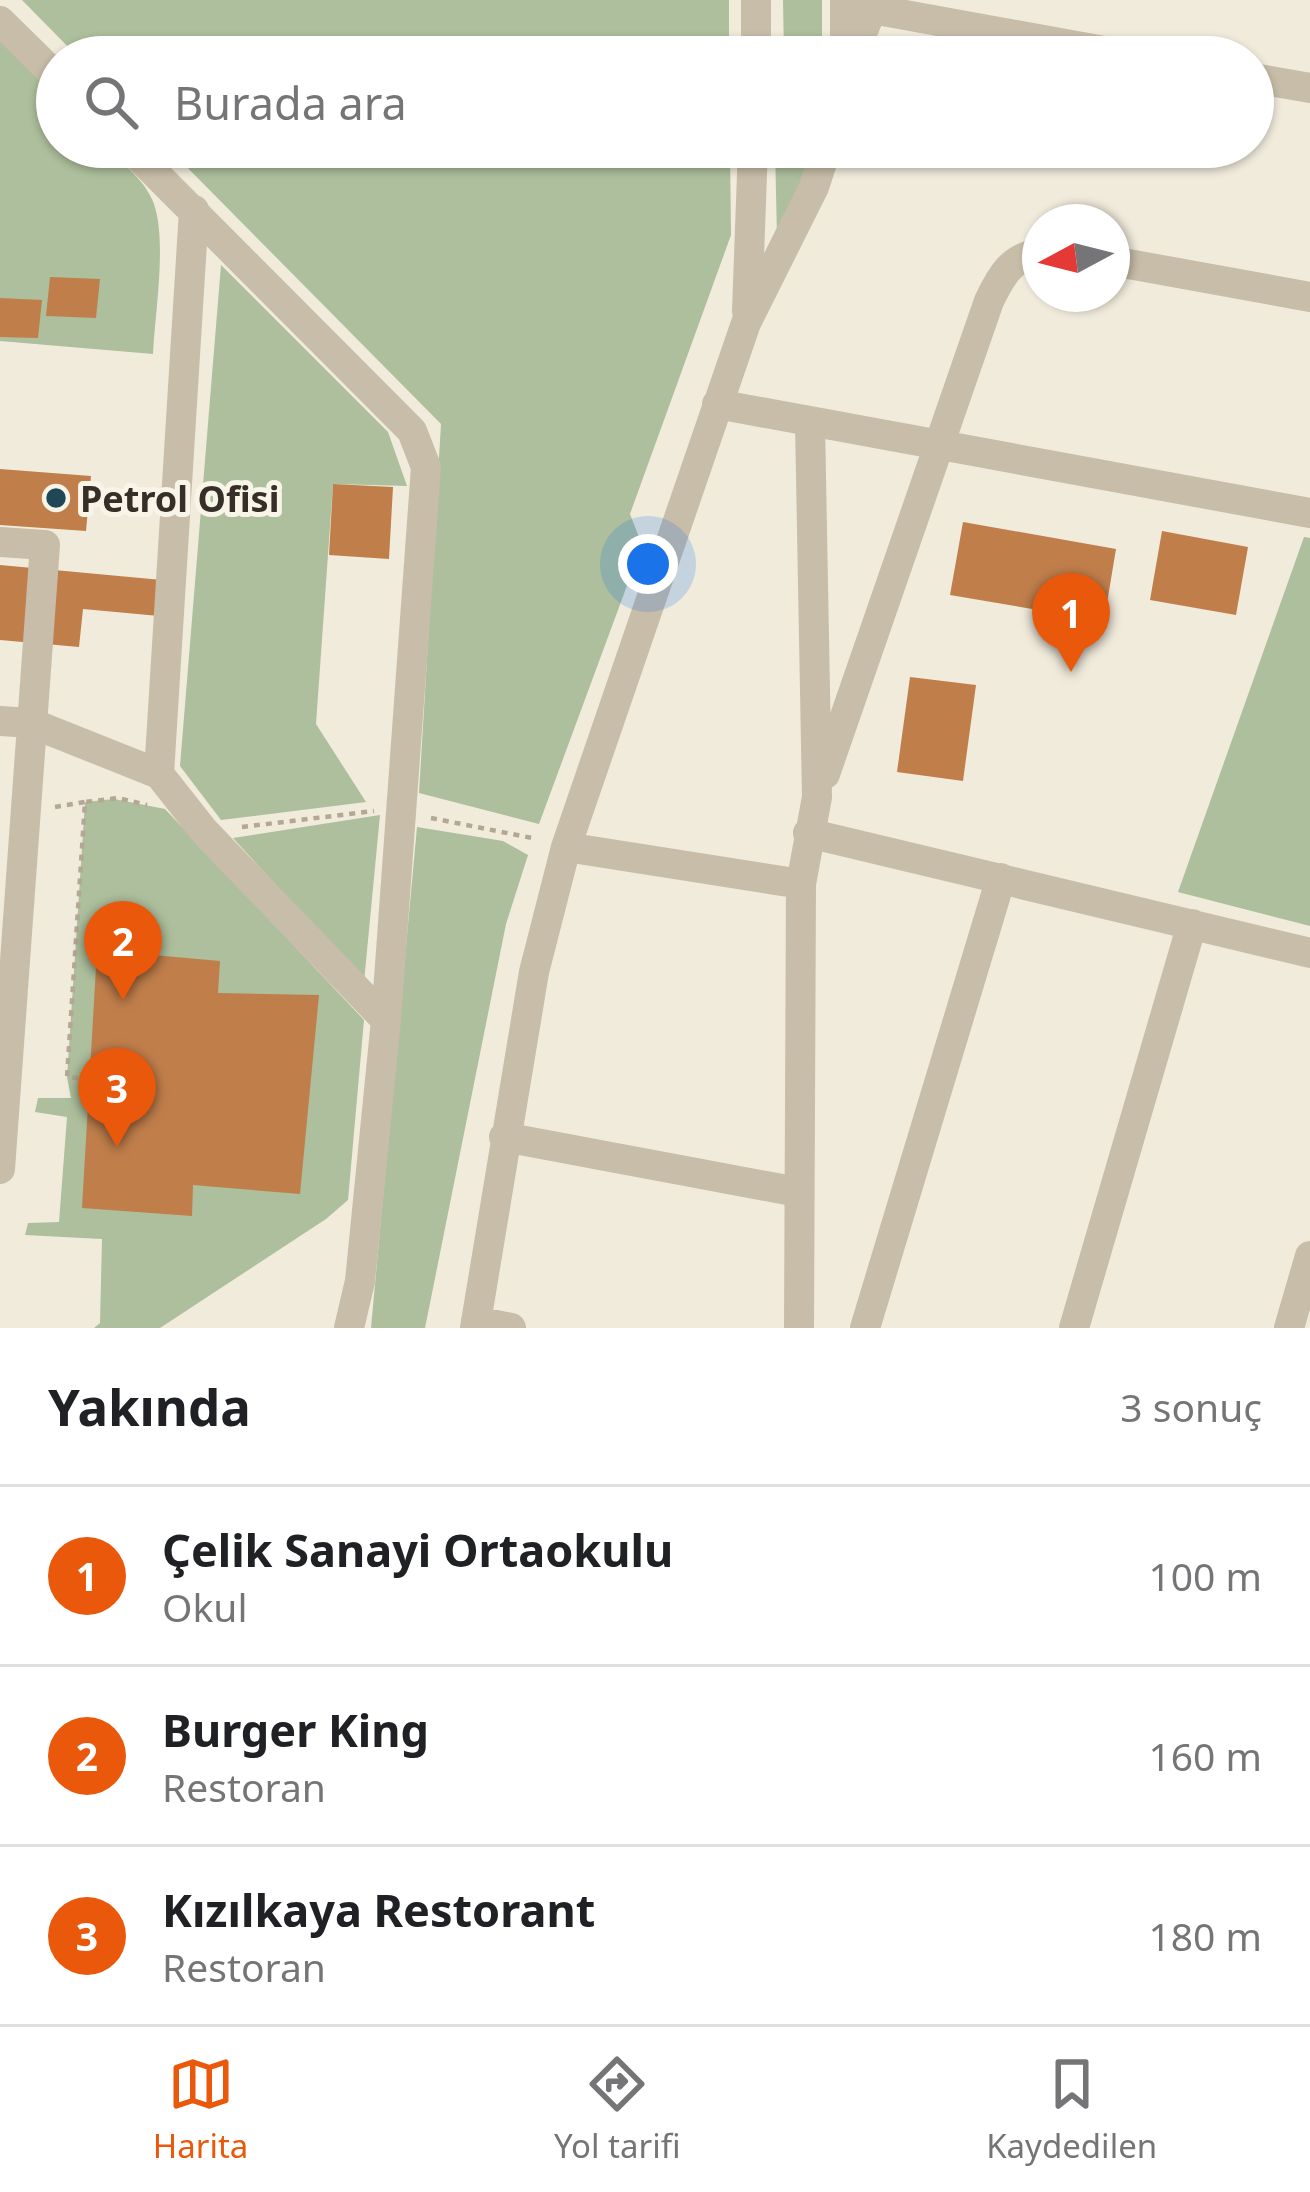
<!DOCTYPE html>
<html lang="tr">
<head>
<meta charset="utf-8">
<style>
  :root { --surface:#fff; --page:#f6f6f6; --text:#202124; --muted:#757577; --line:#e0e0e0; --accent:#ea580c }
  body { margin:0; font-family:"Noto Sans",sans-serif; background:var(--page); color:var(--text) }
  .compass { position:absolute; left:1022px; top:204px; width:108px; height:108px; border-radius:50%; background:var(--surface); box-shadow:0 3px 9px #0004; rotate:263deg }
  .you { position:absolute; left:648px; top:564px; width:42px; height:42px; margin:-30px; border:9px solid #fff; border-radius:50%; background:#1a73e8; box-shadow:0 0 0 18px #1a73e833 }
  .badge { display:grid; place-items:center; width:78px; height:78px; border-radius:50%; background:var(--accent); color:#fff; font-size:39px; font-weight:700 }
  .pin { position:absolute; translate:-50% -99px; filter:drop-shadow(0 3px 6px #0008) }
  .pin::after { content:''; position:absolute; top:63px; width:42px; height:36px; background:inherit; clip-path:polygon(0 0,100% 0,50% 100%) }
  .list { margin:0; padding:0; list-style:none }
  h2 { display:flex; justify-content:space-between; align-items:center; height:156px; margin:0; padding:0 48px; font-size:51px }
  h2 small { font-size:39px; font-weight:400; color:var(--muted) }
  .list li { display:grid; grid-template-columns:78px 1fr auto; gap:36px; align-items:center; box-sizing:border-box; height:180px; padding:0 48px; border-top:3px solid var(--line) }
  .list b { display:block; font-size:45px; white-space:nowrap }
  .list p { margin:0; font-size:39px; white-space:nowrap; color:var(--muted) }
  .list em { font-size:39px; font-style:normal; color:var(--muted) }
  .icon { flex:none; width:66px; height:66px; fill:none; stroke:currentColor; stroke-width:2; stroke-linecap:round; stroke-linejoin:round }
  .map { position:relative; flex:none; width:1310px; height:1328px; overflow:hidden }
  .search { position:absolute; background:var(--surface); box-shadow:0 3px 9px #0004; left:36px; right:36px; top:36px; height:132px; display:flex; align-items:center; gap:30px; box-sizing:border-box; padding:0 42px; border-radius:66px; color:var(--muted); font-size:45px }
  .sheet { height:696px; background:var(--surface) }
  nav { display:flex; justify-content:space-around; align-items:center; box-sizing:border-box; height:168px; border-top:3px solid var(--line); background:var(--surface); font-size:33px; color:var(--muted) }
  nav a { display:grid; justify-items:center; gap:6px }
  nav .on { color:var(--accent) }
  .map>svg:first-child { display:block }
  .green { fill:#adbf9c }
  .building { fill:#c07e4b }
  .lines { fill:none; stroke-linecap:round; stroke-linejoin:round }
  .path { stroke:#b4a793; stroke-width:4.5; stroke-dasharray:6 6; stroke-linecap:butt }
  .minor { stroke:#c8bda8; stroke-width:30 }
  .poi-dot { fill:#204755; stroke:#f8f4e8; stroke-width:4.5 }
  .labels { text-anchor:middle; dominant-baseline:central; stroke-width:10; stroke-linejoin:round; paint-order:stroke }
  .poi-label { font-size:36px; font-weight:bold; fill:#352f28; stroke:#f8f4e8; text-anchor:start }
</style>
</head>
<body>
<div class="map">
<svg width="1310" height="1328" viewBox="0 0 1310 1328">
  <rect width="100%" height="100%" fill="#f1ebdc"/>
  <path class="green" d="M22 0H729V57H78Z
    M783 0H822V57H784Z
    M0 41 57 98V147H106C123 164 146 181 154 204 167 243 155 312 153 354L0 341Z
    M167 147H730L731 235 630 514 642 545 539 824 419 793 441 424Z
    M775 147H815L777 238Z
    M221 265 388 432 407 486 333 484 316 724 366 802 221 820 180 766Z
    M1304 537 1310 538V926L1178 892Z
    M114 799 165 809 364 1020 348 1200 326 1219 160 1328H94L100 1323 102 1239 25 1235 28 1223 59 1222 67 1117 35 1112 38 1098H71L67 1077 85 802Z
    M380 815 364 982 233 838Z
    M417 827 503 841 528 855 506 924 425 1328H371Z"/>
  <path class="building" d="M50 277 100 279 96 318 46 316Z
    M0 298 42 300 38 338 0 337Z
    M0 469 91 476 86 531 0 525Z
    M333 484 393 487 389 559 329 555Z
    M963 522 1116 549 1104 621 950 595Z
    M1162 531 1248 547 1236 615 1150 600Z
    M0 565 162 580 159 616 83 609 79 647 0 640Z
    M910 677 976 685 963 781 897 772Z
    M97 950 220 961 218 993 319 995 300 1194 193 1185 192 1216 82 1208Z"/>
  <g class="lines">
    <path class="path" d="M55 807 85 802
      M431 818 537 839
      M242 827 374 811
      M90 1079 67 1077 85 802 118 798 147 805"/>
    <path class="minor" d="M845 0V57
      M872 9 1137 57
      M0 21 57 77
      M756 57V0
      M853 57 875 0
      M1253 78 1310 88
      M129 147 412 431 426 467 386 1020 360 1281 349 1328
      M1112 261 1310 297
      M747 311 753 147
      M717 404 1310 513
      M0 542 45 545 0 1169
      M0 721 31 723 159 774 204 831 386 1020
      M159 774 194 210
      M825 774 989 301C1001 276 1011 257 1040 253
      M808 833 1310 953
      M566 847 801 884
      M504 1137 798 1192
      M476 1321 511 1328
      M475 1328 534 972 566 847 746 323 814 187 827 147
      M799 1328 801 884 817 797 810 423
      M865 1328 1001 878
      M1074 1328 1192 924
      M1289 1328 1310 1256"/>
  </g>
  <circle class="poi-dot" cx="56" cy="498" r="12"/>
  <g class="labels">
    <g class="poi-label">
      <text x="80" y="498">Petrol Ofisi</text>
    </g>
  </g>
</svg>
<svg class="compass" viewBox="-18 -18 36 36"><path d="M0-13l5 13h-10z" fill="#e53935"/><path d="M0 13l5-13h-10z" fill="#757577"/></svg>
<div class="you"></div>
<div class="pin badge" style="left:1071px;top:672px">1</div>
<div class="pin badge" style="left:123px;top:1000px">2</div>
<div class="pin badge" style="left:117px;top:1147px">3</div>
<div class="search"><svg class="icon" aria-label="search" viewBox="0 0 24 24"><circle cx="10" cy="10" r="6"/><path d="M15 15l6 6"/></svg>Burada ara</div>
</div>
<section class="sheet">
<h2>Yakında<small>3 sonuç</small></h2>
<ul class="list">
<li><span class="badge">1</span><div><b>Çelik Sanayi Ortaokulu</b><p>Okul</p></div><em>100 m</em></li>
<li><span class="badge">2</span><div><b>Burger King</b><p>Restoran</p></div><em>160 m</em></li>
<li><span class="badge">3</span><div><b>Kızılkaya Restorant</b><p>Restoran</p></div><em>180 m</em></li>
</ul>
</section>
<nav>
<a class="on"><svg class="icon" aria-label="map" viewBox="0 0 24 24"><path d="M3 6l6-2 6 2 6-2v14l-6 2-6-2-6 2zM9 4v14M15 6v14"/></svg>Harita</a>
<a><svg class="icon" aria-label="directions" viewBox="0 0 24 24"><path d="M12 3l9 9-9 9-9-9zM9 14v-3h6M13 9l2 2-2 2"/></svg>Yol tarifi</a>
<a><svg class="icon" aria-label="saved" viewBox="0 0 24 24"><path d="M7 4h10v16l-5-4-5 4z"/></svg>Kaydedilen</a>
</nav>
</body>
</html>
